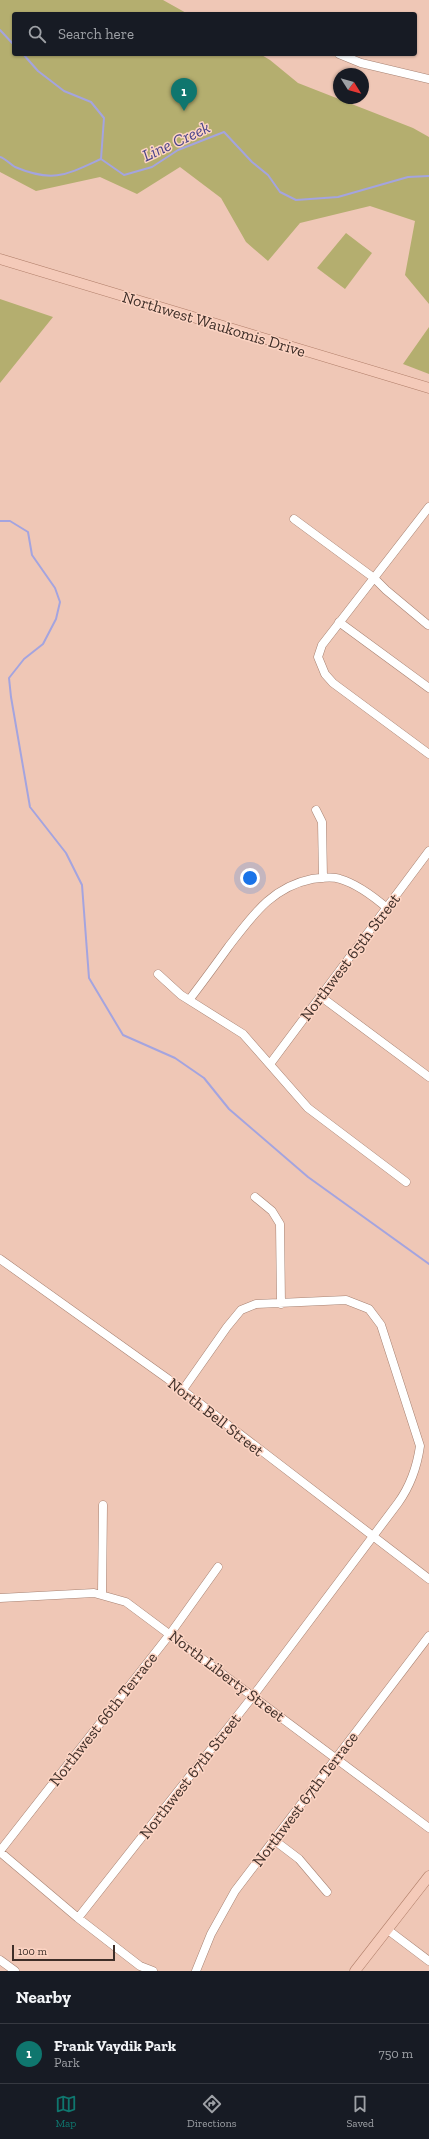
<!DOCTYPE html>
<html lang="en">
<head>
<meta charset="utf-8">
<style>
  :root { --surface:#171b24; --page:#20242c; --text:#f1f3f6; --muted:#9ea1a6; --line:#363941; --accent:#0f766e }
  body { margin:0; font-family:"Zilla Slab",serif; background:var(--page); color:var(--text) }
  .compass { position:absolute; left:333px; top:68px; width:36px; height:36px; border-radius:50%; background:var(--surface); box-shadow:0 1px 3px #0004; rotate:127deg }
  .scale { position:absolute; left:12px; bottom:10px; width:103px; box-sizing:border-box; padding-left:4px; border:2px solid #3e2e28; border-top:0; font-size:11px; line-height:14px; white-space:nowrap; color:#3e2e28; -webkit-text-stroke:3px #fcd4c3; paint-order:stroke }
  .you { position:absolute; left:250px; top:878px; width:14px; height:14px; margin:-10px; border:3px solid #fff; border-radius:50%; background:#1a73e8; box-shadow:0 0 0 6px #1a73e833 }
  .badge { display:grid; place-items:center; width:26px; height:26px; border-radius:50%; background:var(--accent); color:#fff; font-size:13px; font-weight:700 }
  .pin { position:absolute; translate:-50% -33px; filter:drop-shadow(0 1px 2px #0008) }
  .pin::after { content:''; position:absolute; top:21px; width:14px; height:12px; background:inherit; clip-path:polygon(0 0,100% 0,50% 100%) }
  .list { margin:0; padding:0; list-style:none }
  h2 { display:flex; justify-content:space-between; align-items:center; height:52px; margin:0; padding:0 16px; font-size:17px }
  h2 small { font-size:13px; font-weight:400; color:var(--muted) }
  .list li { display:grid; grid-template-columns:26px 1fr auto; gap:12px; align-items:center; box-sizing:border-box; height:60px; padding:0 16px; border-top:1px solid var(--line) }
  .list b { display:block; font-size:15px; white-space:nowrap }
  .list p { margin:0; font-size:13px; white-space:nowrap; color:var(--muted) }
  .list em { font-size:13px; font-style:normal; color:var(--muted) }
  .icon { flex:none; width:22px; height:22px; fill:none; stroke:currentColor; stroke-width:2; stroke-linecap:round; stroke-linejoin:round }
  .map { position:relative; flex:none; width:429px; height:1971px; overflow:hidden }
  .search { position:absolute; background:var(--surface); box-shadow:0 1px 3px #0004; left:12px; right:12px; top:12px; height:44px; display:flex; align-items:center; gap:10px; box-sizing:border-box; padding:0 14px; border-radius:4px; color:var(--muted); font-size:15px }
  .sheet { height:112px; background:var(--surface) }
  nav { display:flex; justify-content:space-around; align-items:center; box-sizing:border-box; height:56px; border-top:1px solid var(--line); background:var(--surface); font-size:11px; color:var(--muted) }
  nav a { display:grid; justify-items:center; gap:2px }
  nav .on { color:var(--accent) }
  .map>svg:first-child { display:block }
  .green { fill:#b4ae6f }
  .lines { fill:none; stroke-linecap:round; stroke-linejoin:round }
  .stream { stroke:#a4a4df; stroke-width:2 }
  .minor-casing { stroke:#a78272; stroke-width:9 }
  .major-casing { stroke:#af7d68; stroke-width:11 }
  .minor { stroke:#fff; stroke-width:8 }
  .major { stroke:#f4cab9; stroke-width:10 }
  .labels { text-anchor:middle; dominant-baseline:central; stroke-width:3; stroke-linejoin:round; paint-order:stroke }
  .street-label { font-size:16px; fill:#3e2e28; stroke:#fcd4c3 }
  .water-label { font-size:17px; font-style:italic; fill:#48428a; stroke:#fcd4c3 }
</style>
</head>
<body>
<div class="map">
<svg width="429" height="1971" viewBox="0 0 429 1971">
  <rect width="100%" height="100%" fill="#efc7b6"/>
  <path class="green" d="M0 0H163L188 14H14V54H260L270 60 298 83 413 128 429 137V304L405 275 415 221 370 206 300 223 268 261 246 242 221 198 180 167 137 194 100 177 36 191 0 172Z
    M346 233 372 253 345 289 317 268Z
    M0 299 53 317 0 383Z
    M429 327V374L403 364Z"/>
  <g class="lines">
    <path class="stream" d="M0 30 14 45
      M23 54 38 71 64 91 91 102 104 118 101 159 124 175 152 167 178 150 224 132 252 162 268 175 280 192 296 200 338 197 408 177 429 176
      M0 157C6 159 10 164 15 167 53 183 66 175 101 159
      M0 521H10L28 532 32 555 55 588 60 602 56 619 43 644 24 659 9 678 11 697 30 807 66 853 82 885 89 978 123 1035 175 1058 204 1078 229 1109 308 1177 429 1264"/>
    <g class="minor-casing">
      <path id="minor" d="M339 54 361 63 429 79
        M429 507 322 645 318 657 325 674 333 683 429 754
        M294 519 374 578 386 590 428 625
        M339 622 429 688
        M316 810 322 822 323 878
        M158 974 181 995 243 1034 308 1108 406 1182
        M320 996 429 1077
        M189 1000C203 982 216 964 229 946 253 915 272 887 312 879 321 878 332 876 340 879 357 884 373 896 387 908
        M270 1064 429 851
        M255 1197 272 1211 280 1224 281 1304
        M0 1259 168 1379 429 1579
        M102 1594 103 1505
        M0 1598 94 1593 126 1602 429 1828
        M274 1840 299 1859 327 1892
        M0 1851 170 1634 218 1567
        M0 1852 78 1918 140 1966 153 1971
        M78 1918 253 1696 398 1503C411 1485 417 1467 420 1446L381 1325 369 1309 346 1300 256 1304 241 1310 227 1327 182 1391
        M388 1930 429 1961
        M0 1960 15 1971
        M196 1971 211 1934 235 1891 429 1636"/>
    </g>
    <g class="major-casing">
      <path id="major" d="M0 259 429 388
        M355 1971 429 1876"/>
    </g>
    <use href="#minor" class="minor"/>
    <use href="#major" class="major"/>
  </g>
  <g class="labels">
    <g class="street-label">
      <text transform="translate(214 324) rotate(17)">Northwest Waukomis Drive</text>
      <text transform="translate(350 957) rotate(-53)">Northwest 65th Street</text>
      <text transform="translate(216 1417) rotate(38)">North Bell Street</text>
      <text transform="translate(227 1676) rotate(37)">North Liberty Street</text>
      <text transform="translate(103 1719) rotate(-52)">Northwest 66th Terrace</text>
      <text transform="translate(190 1776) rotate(-52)">Northwest 67th Street</text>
      <text transform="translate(305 1799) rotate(-53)">Northwest 67th Terrace</text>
    </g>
    <g class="water-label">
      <text transform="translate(176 141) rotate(-25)">Line Creek</text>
    </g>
  </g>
</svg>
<svg class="compass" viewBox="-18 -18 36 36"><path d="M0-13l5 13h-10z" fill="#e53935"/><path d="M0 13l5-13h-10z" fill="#9ea1a6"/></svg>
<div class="scale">100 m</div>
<div class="you"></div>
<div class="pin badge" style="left:184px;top:111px">1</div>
<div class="search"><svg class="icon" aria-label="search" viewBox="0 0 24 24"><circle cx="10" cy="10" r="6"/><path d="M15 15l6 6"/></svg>Search here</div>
</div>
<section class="sheet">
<h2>Nearby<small></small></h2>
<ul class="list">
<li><span class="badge">1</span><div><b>Frank Vaydik Park</b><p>Park</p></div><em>750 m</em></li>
</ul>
</section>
<nav>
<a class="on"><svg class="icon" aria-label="map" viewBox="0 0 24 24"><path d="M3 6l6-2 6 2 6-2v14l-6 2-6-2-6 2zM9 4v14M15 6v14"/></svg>Map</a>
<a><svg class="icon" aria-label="directions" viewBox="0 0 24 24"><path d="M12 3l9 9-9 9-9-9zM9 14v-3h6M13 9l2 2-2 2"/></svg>Directions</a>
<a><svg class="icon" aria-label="saved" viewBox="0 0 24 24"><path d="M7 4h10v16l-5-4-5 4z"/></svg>Saved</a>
</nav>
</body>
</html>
